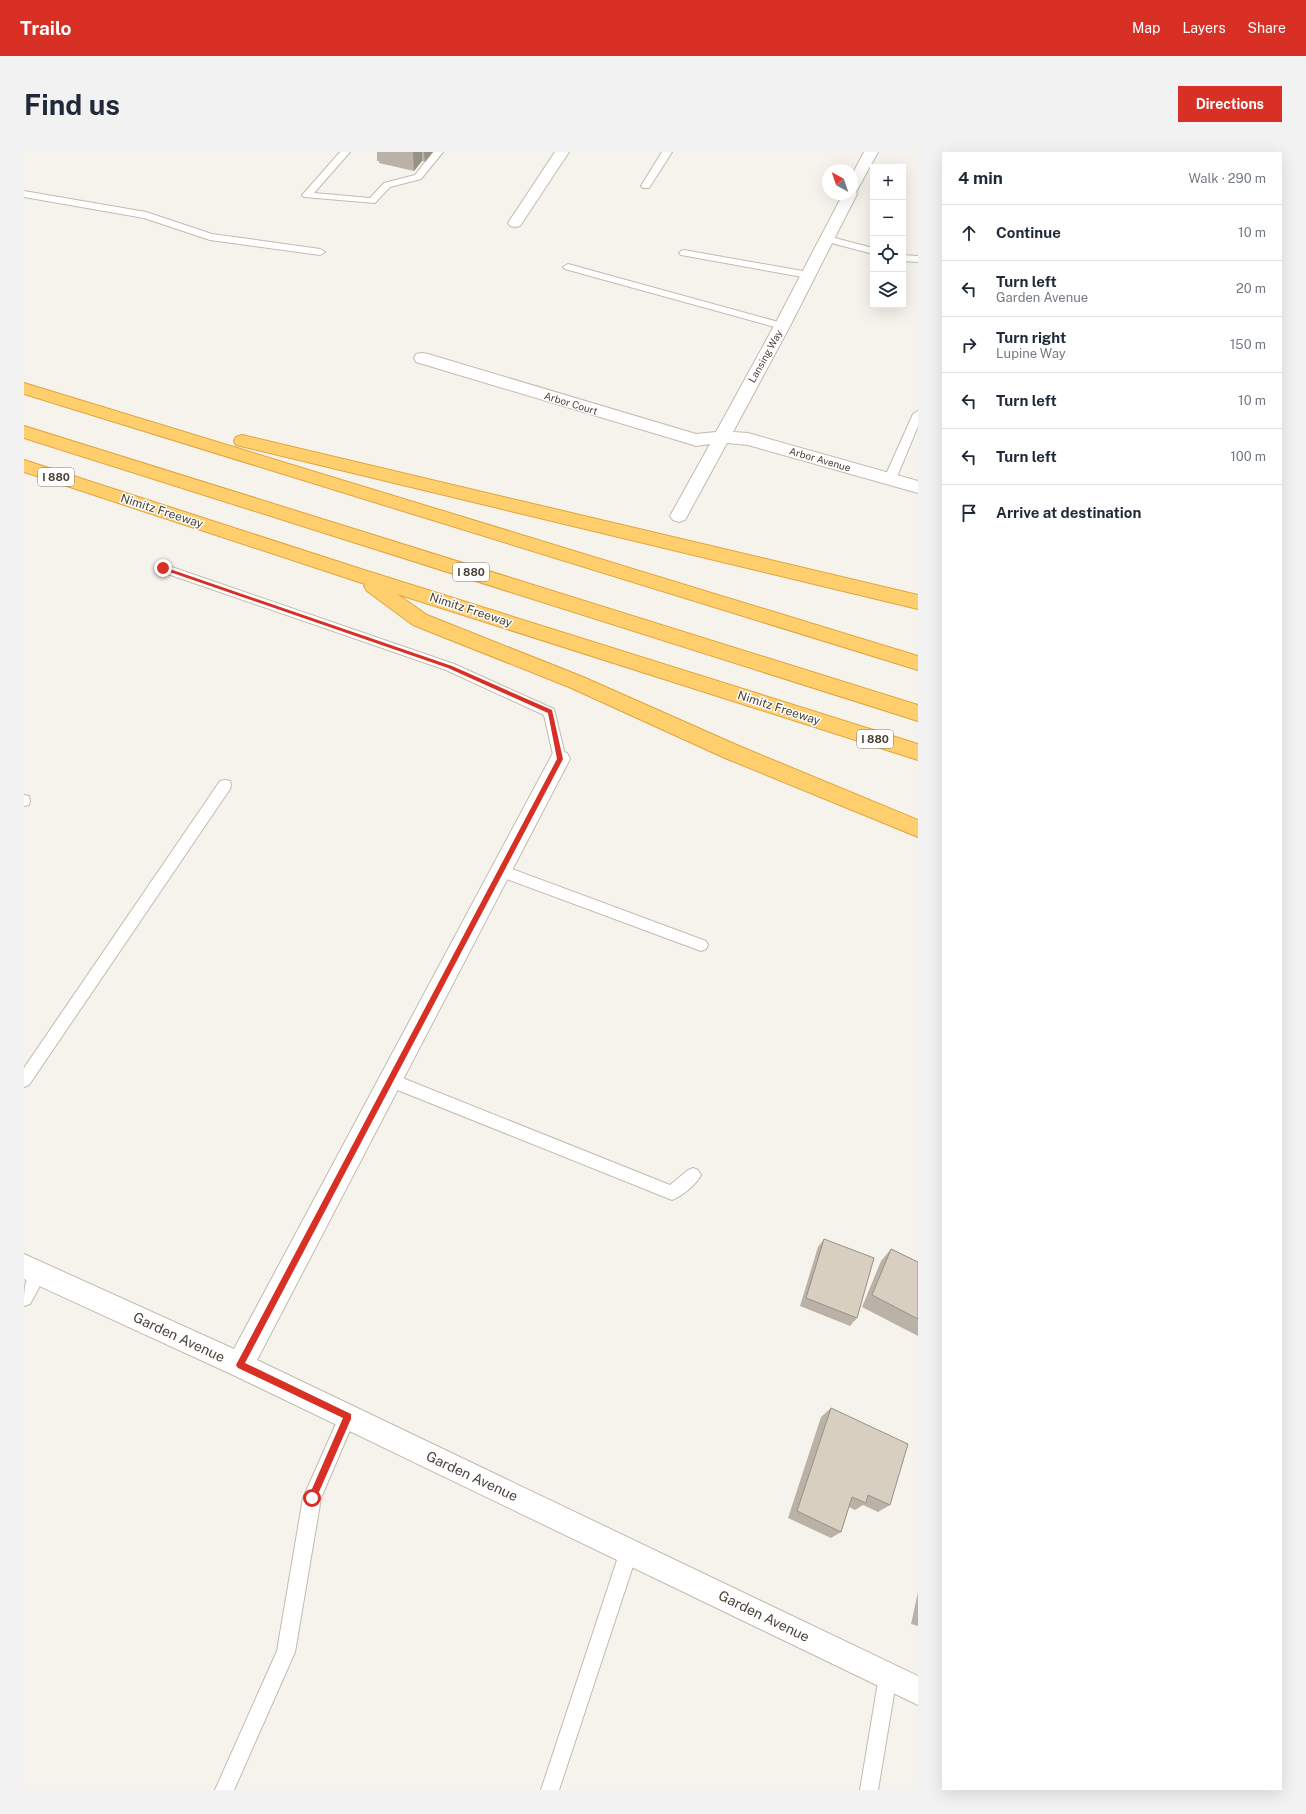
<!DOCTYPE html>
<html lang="en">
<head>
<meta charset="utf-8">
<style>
  :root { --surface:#fff; --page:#f2f2f3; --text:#1f2937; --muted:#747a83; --line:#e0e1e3; --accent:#d93025 }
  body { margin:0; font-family:"Public Sans",sans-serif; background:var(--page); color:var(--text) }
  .controls { position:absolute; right:12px; top:12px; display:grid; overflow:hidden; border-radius:0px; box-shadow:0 4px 16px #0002 }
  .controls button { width:36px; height:36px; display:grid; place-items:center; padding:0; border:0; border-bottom:1px solid var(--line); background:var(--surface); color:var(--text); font:20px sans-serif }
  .compass { position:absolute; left:798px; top:12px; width:36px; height:36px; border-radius:50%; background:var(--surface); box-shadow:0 4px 16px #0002; rotate:320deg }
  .stop { position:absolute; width:12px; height:12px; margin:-9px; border:3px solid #d93025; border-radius:50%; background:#fff }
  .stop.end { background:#d93025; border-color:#fff; box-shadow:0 1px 4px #0008 }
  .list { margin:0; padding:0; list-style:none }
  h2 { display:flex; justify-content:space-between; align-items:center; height:52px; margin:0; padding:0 16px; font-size:17px }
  h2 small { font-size:13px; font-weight:400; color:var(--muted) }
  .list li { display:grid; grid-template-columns:26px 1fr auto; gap:12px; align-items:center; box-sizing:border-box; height:56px; padding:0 16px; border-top:1px solid var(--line) }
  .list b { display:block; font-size:15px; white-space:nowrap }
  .list p { margin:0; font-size:13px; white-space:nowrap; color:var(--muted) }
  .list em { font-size:13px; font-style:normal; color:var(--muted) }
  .icon { flex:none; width:22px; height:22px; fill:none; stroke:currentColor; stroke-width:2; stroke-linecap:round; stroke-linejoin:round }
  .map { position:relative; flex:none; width:894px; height:1638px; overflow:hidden; border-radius:0px }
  header { display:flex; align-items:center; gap:24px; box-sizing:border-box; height:56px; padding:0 20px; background:var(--accent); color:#fff }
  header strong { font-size:19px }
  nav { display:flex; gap:22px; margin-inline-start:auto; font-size:14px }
  .intro { display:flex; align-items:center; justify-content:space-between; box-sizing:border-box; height:96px; padding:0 24px }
  h1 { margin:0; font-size:28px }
  .button { padding:10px 18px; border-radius:0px; background:var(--accent); color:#fff; font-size:14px; font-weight:700 }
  main { display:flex; gap:24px; padding:0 24px }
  aside { flex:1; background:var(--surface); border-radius:0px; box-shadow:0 4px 16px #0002 }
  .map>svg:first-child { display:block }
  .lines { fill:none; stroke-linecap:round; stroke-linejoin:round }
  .lane-casing { stroke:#c2bbae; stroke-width:2 }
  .street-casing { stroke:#c2bbae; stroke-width:2 }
  .highway-casing { stroke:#e0a43c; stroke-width:2 }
  .lane { fill:#fff; fill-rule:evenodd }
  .street { fill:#fff; fill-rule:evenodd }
  .highway { fill:#ffcf6e; fill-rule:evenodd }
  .wall { fill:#bab2a6 }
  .shaded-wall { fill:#979187 }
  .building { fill:#d8cfc1; stroke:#979187 }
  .route { fill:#d93025 }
  .labels { text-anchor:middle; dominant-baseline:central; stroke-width:3; stroke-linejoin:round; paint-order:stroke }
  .far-street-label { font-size:10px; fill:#4b4439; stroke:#fff }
  .shield { fill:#fff; stroke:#817c74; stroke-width:1 }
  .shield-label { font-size:11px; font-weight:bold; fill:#4b4439 }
  .street-label { font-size:12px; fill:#4b4439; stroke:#fff }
  .near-street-label { font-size:14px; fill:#4b4439; stroke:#fff }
</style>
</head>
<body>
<header>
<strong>Trailo</strong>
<nav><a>Map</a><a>Layers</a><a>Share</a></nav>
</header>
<div class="intro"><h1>Find us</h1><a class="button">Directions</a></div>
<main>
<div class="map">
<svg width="894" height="1638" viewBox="0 0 894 1638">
  <rect width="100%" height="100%" fill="#f6f3ec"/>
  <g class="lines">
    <g class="lane-casing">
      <path id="lane" d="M316 0H326L290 41 346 46 360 31 391 23 409 0H419L397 27 366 35 351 51 280 45 278 43 280 41Z
        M638 0H648L625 36H619L617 34Z
        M0 39 122 60 188 82 296 97 301 100 296 103 186 88 120 66 0 45Z
        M803 84 849 96V102L800 89 798 87Z
        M660 98 784 120 789 123 784 126 657 103 655 101 657 99Z
        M879 103 894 104V110L879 109Z
        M544 112 762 172 763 174 758 177 541 117 539 115Z
        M894 259V274L872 327 870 330H862L860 327 889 262Z
        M139 412 430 512 530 557 542 607 540 611 536 612 532 611 530 607 520 563 422 518 135 419 133 416 135 413Z
        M201 628 206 629 207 633 206 637 5 933 0 935V916L196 629Z
        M0 643 5 644 6 649 5 653 0 654Z
        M477 713 682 789 684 793 682 797 677 799 472 723 470 719 472 715Z
        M366 921 646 1033 664 1018 669 1016 674 1018 677 1023C672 1033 658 1044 648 1048L361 933 359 928 361 923Z
        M15 1113 21 1116 23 1121 6 1152 0 1154C0 1139 0 1120 15 1113Z
        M324 1256 330 1258 332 1264 297 1346 271 1500 210 1638H191L253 1499 279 1346 318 1258Z
        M605 1390 611 1393 614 1399 535 1638H517L596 1399 599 1393Z
        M864 1515 870 1518 873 1524 854 1638H836L855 1524 858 1518Z"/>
    </g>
    <g class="street-casing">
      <path id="street" d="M531 0H545L496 74 491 75 486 74 484 71Z
        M840 0H854L832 40 833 42 766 174 709 280 724 281 894 329V341L724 293 703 291 661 368 655 370 649 368 646 364 686 292 672 294 666 292 392 210 390 206 392 202 398 201 404 202 672 282 692 280 750 174 819 42H828V23Z
        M536 599 543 601 546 607 233 1208 894 1524V1553L207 1222 0 1127V1102L210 1197 529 601Z"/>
    </g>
    <g class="highway-casing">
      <path id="highway" d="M0 231 894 504V518L0 242Z
        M0 274 894 553V569L0 286Z
        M218 283 894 443V457L212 293 210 289 212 285Z
        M0 308 337 417 894 592V608L373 442 403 463 559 525 715 594 894 668V685L701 606 545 535 389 473 343 439 340 434 341 432 0 320Z"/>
    </g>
    <use href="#lane" class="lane"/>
    <use href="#street" class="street"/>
    <use href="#highway" class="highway"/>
  </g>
  <path class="wall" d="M353 0H409L401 10 398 9 390 19 355 11V9H353Z
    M800 1087 833 1166 826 1174 776 1154 794 1095Z
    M867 1097 894 1110V1184L838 1155 857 1109Z
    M807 1256 866 1353 854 1360 839 1353 831 1358 825 1355 817 1380 807 1386 764 1366 797 1265Z
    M894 1440V1474L887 1472Z"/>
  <path class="shaded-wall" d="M389 0H398V9L390 19Z
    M400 0H409L401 10Z"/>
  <path class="building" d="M800 1087 850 1106 833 1166 782 1146Z
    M867 1097 894 1110V1167L848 1143Z
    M807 1256 884 1292 866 1353 844 1343 842 1351 828 1345 817 1380 773 1359Z"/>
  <path class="route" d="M137 414 428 514 528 558 539 607 221 1211 327 1262V1267L291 1349 288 1350 284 1346 319 1266 214 1216 212 1213 533 607 524 561 424 516 137 417Z"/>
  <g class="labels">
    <g class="far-street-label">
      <text transform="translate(741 204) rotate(-61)">Lansing Way</text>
      <text transform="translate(547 251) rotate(17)">Arbor Court</text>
      <text transform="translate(796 307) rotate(16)">Arbor Avenue</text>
    </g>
    <g class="shield">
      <rect x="14" y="316" width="36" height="18" rx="3"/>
      <rect x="429" y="411" width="36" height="18" rx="3"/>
      <rect x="833" y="578" width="36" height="18" rx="3"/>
    </g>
    <g class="shield-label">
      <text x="32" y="325">I 880</text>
      <text x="447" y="420">I 880</text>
      <text x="851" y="587">I 880</text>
    </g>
    <g class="street-label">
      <text transform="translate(138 359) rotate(18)">Nimitz Freeway</text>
      <text transform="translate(447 458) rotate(18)">Nimitz Freeway</text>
      <text transform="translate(755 556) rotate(18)">Nimitz Freeway</text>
    </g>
    <g class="near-street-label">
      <text transform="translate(155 1185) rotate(25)">Garden Avenue</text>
      <text transform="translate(448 1324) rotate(25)">Garden Avenue</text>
      <text transform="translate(740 1464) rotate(26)">Garden Avenue</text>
    </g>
  </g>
</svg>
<div class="controls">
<button>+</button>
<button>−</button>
<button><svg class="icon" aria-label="locate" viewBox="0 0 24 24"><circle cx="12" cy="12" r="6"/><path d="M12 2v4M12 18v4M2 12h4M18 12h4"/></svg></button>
<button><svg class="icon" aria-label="layers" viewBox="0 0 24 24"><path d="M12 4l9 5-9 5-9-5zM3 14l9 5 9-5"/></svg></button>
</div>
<svg class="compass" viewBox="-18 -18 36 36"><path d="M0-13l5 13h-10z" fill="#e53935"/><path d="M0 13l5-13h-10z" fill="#747a83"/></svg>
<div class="stop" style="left:288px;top:1346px"></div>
<div class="stop end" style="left:139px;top:416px"></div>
</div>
<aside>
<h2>4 min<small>Walk · 290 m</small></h2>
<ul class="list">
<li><svg class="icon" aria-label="ahead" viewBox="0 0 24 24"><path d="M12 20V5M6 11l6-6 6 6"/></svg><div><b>Continue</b></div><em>10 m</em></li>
<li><svg class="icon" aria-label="left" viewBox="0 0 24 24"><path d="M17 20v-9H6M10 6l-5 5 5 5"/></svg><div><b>Turn left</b><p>Garden Avenue</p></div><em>20 m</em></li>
<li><svg class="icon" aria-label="right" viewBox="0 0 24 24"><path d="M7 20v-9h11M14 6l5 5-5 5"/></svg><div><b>Turn right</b><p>Lupine Way</p></div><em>150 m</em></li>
<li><svg class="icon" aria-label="left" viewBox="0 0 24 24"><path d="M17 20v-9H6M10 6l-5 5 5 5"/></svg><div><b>Turn left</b></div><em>10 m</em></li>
<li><svg class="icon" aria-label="left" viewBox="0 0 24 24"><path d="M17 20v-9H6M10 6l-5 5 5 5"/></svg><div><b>Turn left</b></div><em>100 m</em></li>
<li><svg class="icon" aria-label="arrive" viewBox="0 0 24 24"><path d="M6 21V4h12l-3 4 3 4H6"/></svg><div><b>Arrive at destination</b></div></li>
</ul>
</aside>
</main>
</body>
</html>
